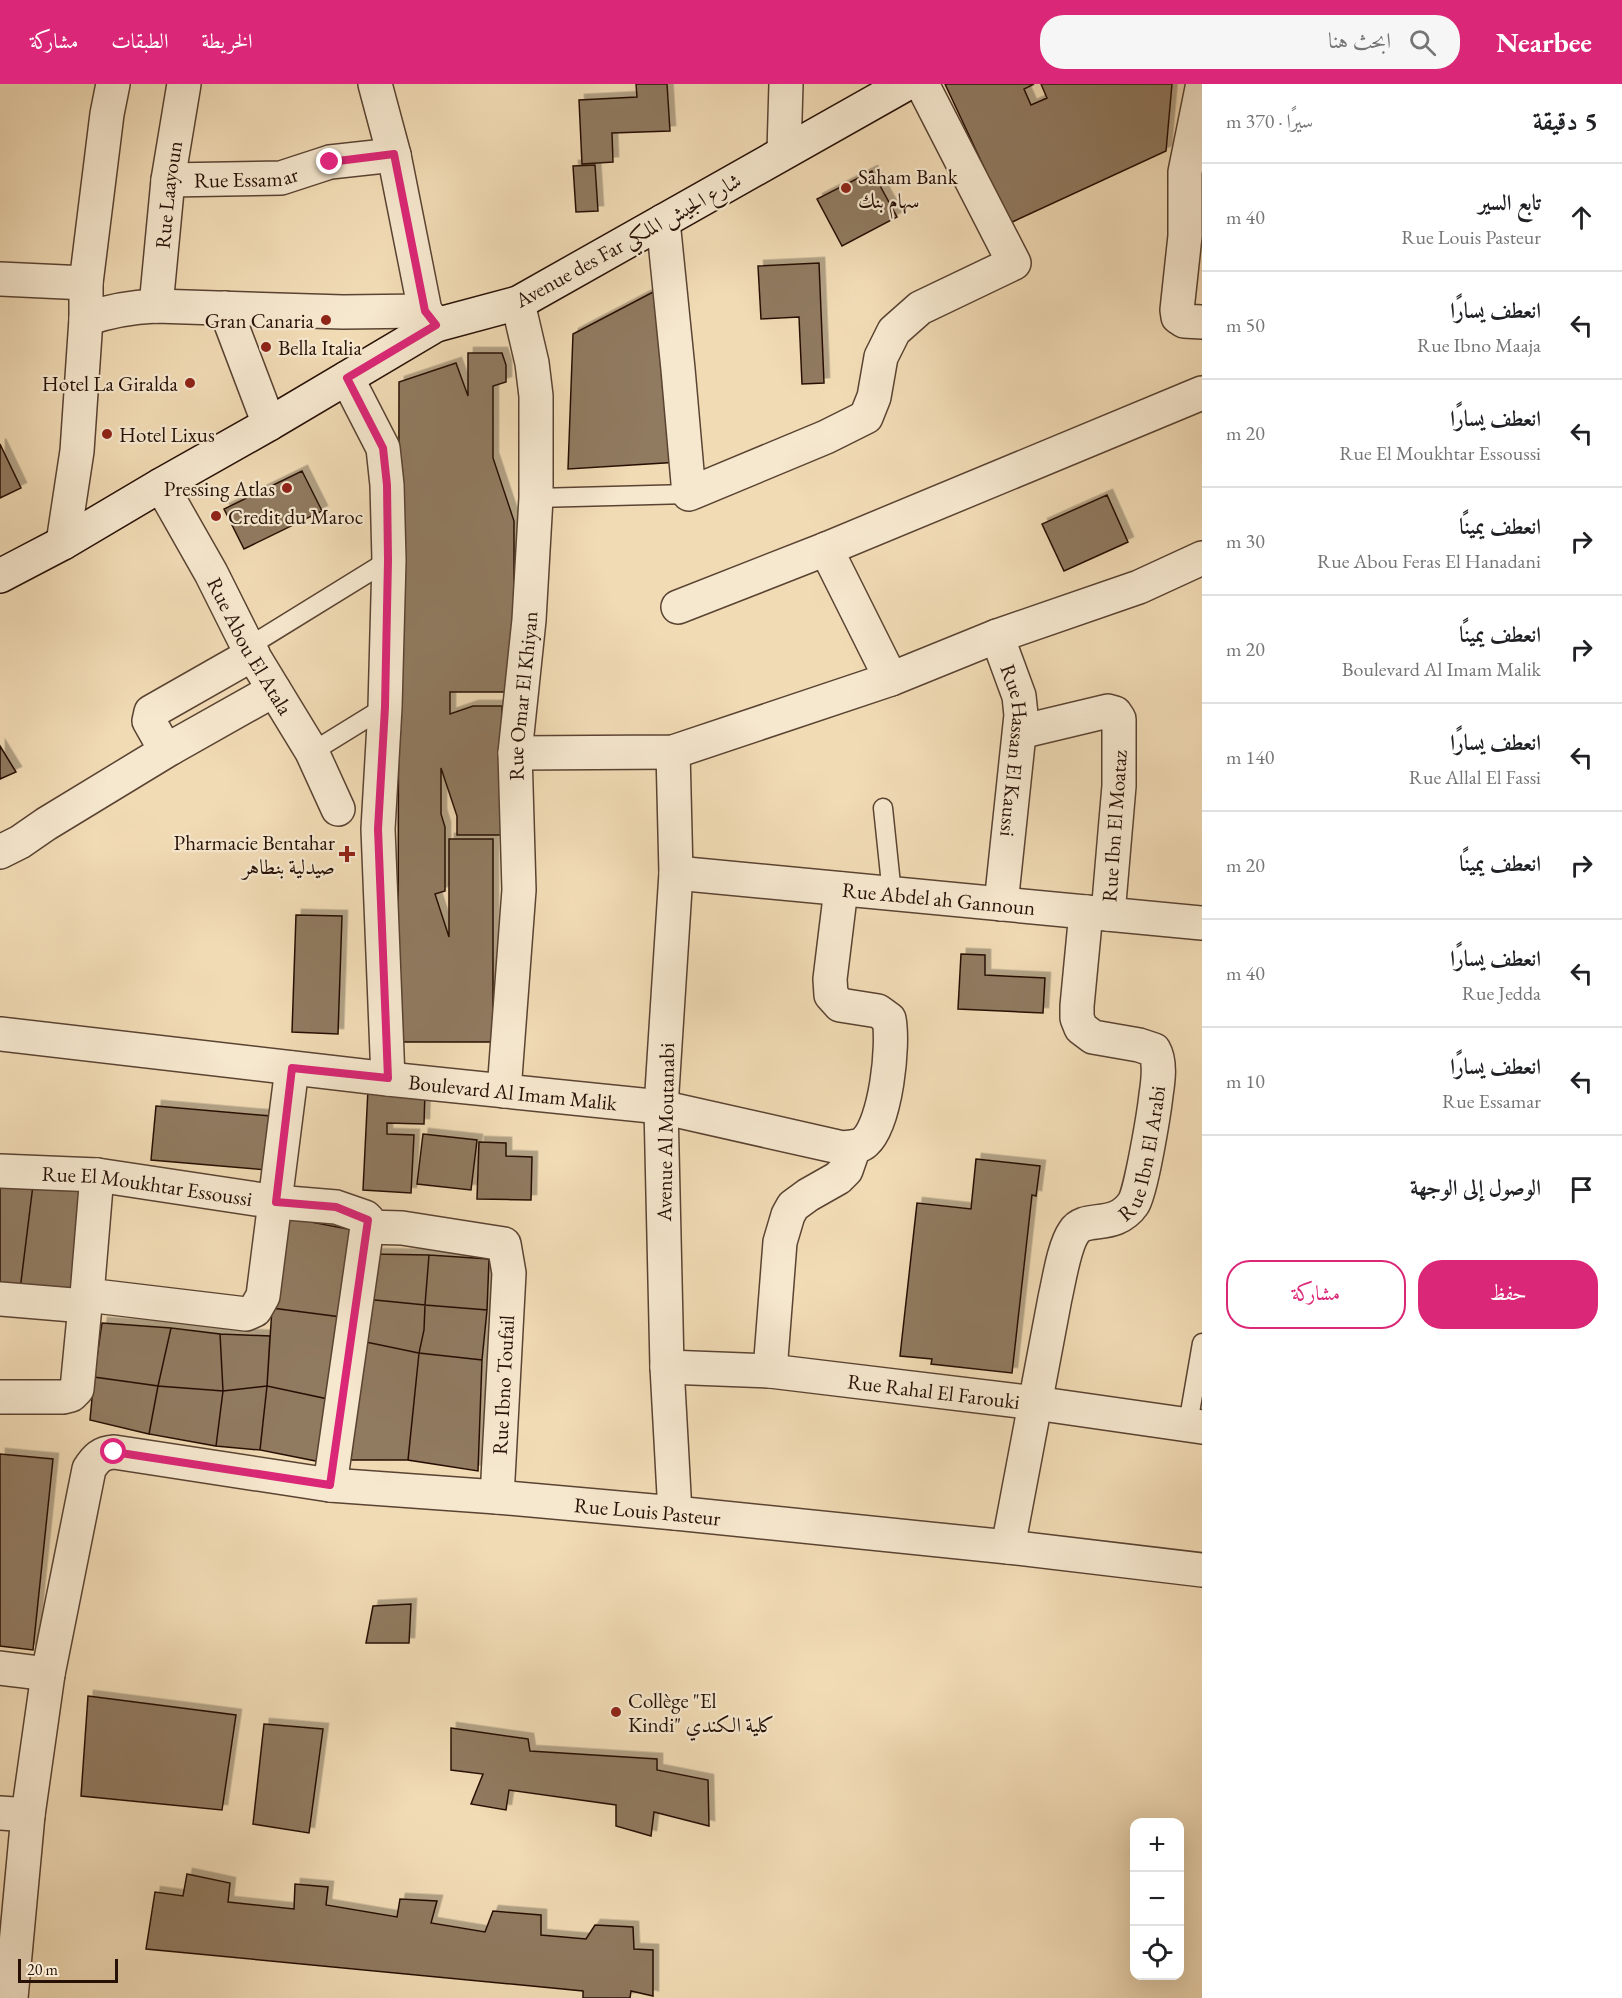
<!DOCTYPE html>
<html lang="ar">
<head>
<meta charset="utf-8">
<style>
  :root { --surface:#fff; --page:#f6f6f6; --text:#202124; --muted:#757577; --line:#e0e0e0; --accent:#db2777 }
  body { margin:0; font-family:"EB Garamond",Amiri,serif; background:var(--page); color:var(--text); direction:rtl }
  .controls { position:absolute; right:18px; bottom:18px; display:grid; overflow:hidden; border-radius:12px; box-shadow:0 6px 24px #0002 }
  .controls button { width:54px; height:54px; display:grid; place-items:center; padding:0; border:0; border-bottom:2px solid var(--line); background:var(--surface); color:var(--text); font:30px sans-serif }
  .scale { position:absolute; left:18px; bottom:15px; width:100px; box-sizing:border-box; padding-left:6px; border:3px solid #271006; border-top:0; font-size:16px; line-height:21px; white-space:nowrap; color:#271006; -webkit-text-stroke:4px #f6e8cf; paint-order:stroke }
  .stop { position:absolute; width:18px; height:18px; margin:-14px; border:4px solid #db2777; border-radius:50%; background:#fff }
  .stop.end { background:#db2777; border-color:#fff; box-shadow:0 2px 6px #0008 }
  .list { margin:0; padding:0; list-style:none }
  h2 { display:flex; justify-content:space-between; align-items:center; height:78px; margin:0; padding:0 24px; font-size:26px }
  h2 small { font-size:20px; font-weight:400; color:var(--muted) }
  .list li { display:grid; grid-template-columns:39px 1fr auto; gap:18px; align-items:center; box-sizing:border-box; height:108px; padding:0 24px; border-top:2px solid var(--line) }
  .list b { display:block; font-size:22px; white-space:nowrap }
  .list p { margin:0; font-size:20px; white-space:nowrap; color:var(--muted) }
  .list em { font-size:20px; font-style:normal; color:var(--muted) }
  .actions { display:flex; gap:12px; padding:18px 24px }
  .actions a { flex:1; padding:14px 0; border:2px solid var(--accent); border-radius:24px; text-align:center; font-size:21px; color:var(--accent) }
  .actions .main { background:var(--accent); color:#fff }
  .icon { flex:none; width:33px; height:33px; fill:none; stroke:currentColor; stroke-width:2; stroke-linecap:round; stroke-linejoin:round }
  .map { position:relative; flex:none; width:1202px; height:1914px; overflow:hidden; direction:ltr }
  header { display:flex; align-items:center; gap:36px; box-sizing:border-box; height:84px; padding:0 30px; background:var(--accent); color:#fff }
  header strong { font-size:28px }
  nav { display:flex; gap:33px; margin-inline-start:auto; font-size:21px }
  .search { width:420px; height:54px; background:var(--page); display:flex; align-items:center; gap:15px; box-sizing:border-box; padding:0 21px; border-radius:24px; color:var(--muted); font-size:22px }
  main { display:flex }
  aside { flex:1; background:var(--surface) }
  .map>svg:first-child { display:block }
  .building { fill:#907a61; stroke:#271006; stroke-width:1.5; filter:url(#shadow) }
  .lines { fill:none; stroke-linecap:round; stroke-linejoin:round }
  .service-casing { stroke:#5a4332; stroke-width:21 }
  .minor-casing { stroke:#5a4332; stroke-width:36 }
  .secondary-casing { stroke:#271006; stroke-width:36 }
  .service { stroke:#f6e8cf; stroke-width:18 }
  .minor { stroke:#f6e8cf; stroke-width:33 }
  .secondary { stroke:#f6e8cf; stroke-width:33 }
  .route { stroke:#db2777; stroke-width:8 }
  .poi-dot { fill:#8f2418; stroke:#f6e8cf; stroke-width:2 }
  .labels { text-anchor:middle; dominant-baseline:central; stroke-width:4.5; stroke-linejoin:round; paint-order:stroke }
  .street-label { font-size:21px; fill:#271006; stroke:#f6e8cf }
  .poi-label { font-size:21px; fill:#271006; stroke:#f6e8cf; text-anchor:start }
</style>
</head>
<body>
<header>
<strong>Nearbee</strong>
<div class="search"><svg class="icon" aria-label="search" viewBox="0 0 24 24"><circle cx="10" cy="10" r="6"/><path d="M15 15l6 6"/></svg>ابحث هنا</div>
<nav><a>الخريطة</a><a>الطبقات</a><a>مشاركة</a></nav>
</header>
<main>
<aside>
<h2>5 دقيقة<small>سيرًا · 370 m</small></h2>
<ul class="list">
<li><svg class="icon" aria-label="ahead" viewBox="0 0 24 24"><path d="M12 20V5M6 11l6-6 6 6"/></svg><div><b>تابع السير</b><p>Rue Louis Pasteur</p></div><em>40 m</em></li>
<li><svg class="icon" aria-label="left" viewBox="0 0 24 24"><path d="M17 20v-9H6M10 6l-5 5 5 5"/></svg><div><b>انعطف يسارًا</b><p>Rue Ibno Maaja</p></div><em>50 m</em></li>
<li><svg class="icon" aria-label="left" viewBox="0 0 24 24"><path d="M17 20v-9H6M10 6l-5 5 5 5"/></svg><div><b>انعطف يسارًا</b><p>Rue El Moukhtar Essoussi</p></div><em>20 m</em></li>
<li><svg class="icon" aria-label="right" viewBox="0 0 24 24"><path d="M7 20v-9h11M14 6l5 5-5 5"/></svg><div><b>انعطف يمينًا</b><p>Rue Abou Feras El Hanadani</p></div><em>30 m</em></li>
<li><svg class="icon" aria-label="right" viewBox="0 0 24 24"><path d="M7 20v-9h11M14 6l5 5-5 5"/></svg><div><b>انعطف يمينًا</b><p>Boulevard Al Imam Malik</p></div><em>20 m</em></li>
<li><svg class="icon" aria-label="left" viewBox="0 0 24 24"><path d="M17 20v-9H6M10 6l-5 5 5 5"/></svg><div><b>انعطف يسارًا</b><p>Rue Allal El Fassi</p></div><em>140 m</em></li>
<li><svg class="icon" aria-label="right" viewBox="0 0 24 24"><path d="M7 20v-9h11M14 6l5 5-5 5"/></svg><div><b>انعطف يمينًا</b></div><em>20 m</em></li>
<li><svg class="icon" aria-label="left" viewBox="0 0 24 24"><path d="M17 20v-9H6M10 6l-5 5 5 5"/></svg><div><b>انعطف يسارًا</b><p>Rue Jedda</p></div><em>40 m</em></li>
<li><svg class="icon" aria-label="left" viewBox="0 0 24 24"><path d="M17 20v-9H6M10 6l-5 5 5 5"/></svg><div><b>انعطف يسارًا</b><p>Rue Essamar</p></div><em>10 m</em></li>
<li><svg class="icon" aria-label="arrive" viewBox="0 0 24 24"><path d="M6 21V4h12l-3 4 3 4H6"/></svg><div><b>الوصول إلى الوجهة</b></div></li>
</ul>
<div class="actions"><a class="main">حفظ</a><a>مشاركة</a></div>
</aside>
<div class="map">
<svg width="1202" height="1914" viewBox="0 0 1202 1914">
  <defs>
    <filter id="shadow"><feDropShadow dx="5.5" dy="-5.5" stdDeviation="0" flood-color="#0004"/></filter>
  </defs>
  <rect width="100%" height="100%" fill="#f1dbb5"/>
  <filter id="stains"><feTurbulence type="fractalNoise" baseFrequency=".00333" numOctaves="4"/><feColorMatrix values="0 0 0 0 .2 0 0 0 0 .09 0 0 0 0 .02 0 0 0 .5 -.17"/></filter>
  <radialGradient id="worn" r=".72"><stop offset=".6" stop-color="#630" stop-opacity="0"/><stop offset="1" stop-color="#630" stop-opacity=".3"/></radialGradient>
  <path class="building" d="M636 0H667L670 47 612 49 613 78 582 80 579 16 637 13Z
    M945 0H1034L1024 5 1031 21 1047 14 1041 0H1172L1166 67 1010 139Z
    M595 81 598 127 576 128 573 82Z
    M872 87 897 133 842 162 817 115Z
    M819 179 824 299 802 300 799 233 761 235 758 182Z
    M657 206 680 378 568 385 573 250Z
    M468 269H502L506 281V298L493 302V374L514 437V588L513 608H450V630L473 622H502L501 751H457V732L441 684V730L445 743V807L435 810 449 853V755H493V958H398L399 298 456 279 468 312Z
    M0 360 21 404 0 414Z
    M302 387 322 427 244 465 224 425Z
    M1107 411 1128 458 1064 487 1042 440Z
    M0 662 16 688 0 695Z
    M296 831 342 832 338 950 292 948Z
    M961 870 985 871V891L1045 894 1043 929 958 925Z
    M368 1005 425 1007 424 1040 387 1039V1050L414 1051 411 1109 363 1106Z
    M156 1022 271 1032 267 1086 151 1076Z
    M423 1050 477 1056 471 1106 417 1100Z
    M479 1058 506 1059V1072L532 1073 531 1116 477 1115Z
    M976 1075 1040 1082 1036 1112 1032 1111 1012 1289 931 1280 932 1275 900 1272 917 1119 971 1125Z
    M0 1096 33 1101 20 1206 0 1205Z
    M33 1101 86 1105 77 1213 20 1206Z
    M285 1133 353 1146 341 1233 272 1224Z
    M370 1170 429 1171 425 1221 365 1215Z
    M429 1171 489 1175 487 1226 425 1221Z
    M365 1215 425 1221 424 1246 419 1269 361 1257Z
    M425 1221 487 1226 482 1276 419 1269 424 1246Z
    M272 1224 341 1233 328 1315 267 1302Z
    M102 1239 171 1244 158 1302 94 1293Z
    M171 1244 220 1250 223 1307 158 1302Z
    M220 1250 270 1252 267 1302 223 1307Z
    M361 1257 419 1269 408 1376H351Z
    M419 1269 482 1276 478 1387 408 1376Z
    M94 1293 158 1302 149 1350 90 1336Z
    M158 1302 223 1307 216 1362 149 1350Z
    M267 1302 260 1366 216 1362 223 1307Z
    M267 1302 328 1315 321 1378 260 1366Z
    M0 1370 53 1375 33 1566 0 1562Z
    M411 1520 409 1559H366L373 1522Z
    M88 1612 236 1631 222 1726 81 1712Z
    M264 1640 323 1645 309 1749 253 1740Z
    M451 1644 528 1655 530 1667 657 1675V1686L708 1696 709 1742 654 1728 651 1752 616 1742V1721L509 1706 506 1726 471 1720 483 1690 451 1686Z
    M187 1790 230 1799 228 1818 294 1825 295 1800 328 1803 326 1821 397 1833 400 1815 437 1817 431 1839 485 1848 493 1827 541 1831V1851L586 1855 595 1841 633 1843 634 1865 653 1866V1912L631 1907 630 1914H583V1907L146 1865 155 1808 183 1812Z"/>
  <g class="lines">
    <g class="service-casing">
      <path id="service" d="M536 414 689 410
        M248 563 389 476
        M312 668 385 623
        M883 724 892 810
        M1188 1340 1202 1259"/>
    </g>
    <g class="minor-casing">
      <g id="minor">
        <path d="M375 0 394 71 425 227 436 241"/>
        <path d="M1202 4 1185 88V152L1177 226 1178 233 1184 237 1202 238"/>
        <path d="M784 68 786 0"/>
        <path id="s1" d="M168 96 281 94 330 78 394 71"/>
        <path d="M663 137 678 285 689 410 826 353 866 333 874 313 881 273 894 247 920 224 1014 179 922 0"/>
        <path d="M0 195 86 199"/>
        <path id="s2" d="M156 222 168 96 184 0"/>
        <path d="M225 224 269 340"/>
        <path d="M86 235C109 227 131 223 156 222L343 228 425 227"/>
        <path d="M347 294 383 364 387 401 389 476 385 623 378 745 388 995"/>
        <path id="s3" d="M161 401 211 489 248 563 312 668 338 725"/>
        <path d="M63 459 77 367 86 235V199L107 30 113 0"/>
        <path d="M826 465 891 595"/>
        <path d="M678 523 826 465 1202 309"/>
        <path id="s4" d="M997 552 1019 612 1021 631 1001 820"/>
        <path d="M1020 648 1108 627 1115 629 1119 635V702L1108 830"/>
        <path d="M171 664 162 660 149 637 151 628 253 570"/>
        <path d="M673 668 676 789 661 1023 667 1283 675 1429"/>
        <path d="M515 669 673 668 891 595 997 552 1139 503 1202 474"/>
        <path d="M0 768 20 758 46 740 171 664 274 606"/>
        <path id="s5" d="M676 789 1202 839"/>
        <path id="s6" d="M0 950 388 995 661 1023 843 1064C850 1063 860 1063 865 1058 886 1039 894 961 889 935L878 927 840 921 831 911 830 895 841 805"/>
        <path id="s7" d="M504 1007 519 806 515 669 529 536 536 414V312L532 279 518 219"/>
        <path id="s8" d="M0 1087 97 1091 276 1118 336 1123 365 1133 368 1136 367 1143 402 1144 504 1160 509 1189 497 1413"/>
        <path d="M97 1091 87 1211 246 1230 255 1226 263 1212 292 984"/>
        <path d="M0 1215 85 1222 87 1211"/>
        <path id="s9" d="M667 1283 770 1287 1035 1319 1202 1343"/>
        <path d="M770 1287 780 1158 788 1131 793 1122 808 1111 838 1094 846 1086 854 1063"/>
        <path d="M0 1313H63L71 1311 77 1305 85 1222"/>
        <path d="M330 1401 367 1143"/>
        <path id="s10" d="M1008 1463 1055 1214C1059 1197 1064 1162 1074 1148 1085 1130 1114 1147 1133 1120 1141 1109 1154 1029 1156 1011 1158 998 1161 978 1154 966L1139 961 1093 953 1081 944 1077 934V922L1086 828"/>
        <path d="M0 1584 48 1590"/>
        <path d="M0 1729 28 1731"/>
        <path id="s11" d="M11 1914 28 1731 48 1590 89 1385C96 1374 101 1369 114 1368L330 1401 497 1413 675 1429 1008 1463 1202 1486"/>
      </g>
    </g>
    <g class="secondary-casing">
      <path id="secondary" d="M0 492 63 459 161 401 269 340 436 241 518 219 906 0"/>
    </g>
    <use href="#service" class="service"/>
    <use href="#minor" class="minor"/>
    <use href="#secondary" class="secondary"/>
  </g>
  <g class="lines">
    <path class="route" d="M114 1368 330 1401 368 1136 336 1123 276 1118 292 984 388 994 378 745 385 623 388 476 387 401 383 364 347 294 436 241 425 227 394 70 330 78"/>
  </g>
  <g class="poi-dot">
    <circle cx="846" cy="104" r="6"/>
    <circle cx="326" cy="236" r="6"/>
    <circle cx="266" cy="263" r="6"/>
    <circle cx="190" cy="299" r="6"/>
    <circle cx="107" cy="350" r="6"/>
    <circle cx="287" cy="404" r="6"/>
    <circle cx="216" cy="432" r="6"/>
    <path d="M344 761h6v6h6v6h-6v6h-6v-6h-6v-6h6z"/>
    <circle cx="616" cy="1628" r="6"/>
  </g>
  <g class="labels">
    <g class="street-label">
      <text stroke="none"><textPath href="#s1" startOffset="78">Rue Essamar</textPath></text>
      <text stroke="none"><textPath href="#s2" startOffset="112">Rue Laayoun</textPath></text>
      <text transform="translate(628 156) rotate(-29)">Avenue des Far شارع الجيش الملكي</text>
      <text stroke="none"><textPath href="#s3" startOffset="184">Rue Abou El Atala</textPath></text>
      <text stroke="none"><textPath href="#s7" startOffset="396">Rue Omar El Khiyan</textPath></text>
      <text stroke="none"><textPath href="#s4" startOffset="118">Rue Hassan El Kaussi</textPath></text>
      <text transform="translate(1114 742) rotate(-86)">Rue Ibn El Moataz</text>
      <text stroke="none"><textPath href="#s5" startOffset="264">Rue Abdel ah Gannoun</textPath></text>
      <text stroke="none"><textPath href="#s6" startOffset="516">Boulevard Al Imam Malik</textPath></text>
      <text transform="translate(665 1048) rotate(-89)">Avenue Al Moutanabi</text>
      <text stroke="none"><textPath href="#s10" startOffset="442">Rue Ibn El Arabi</textPath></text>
      <text stroke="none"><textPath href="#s8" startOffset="148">Rue El Moukhtar Essoussi</textPath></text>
      <text transform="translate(503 1301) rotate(-87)">Rue Ibno Toufail</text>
      <text stroke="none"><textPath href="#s9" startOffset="268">Rue Rahal El Farouki</textPath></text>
      <text stroke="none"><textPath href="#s11" startOffset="1104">Rue Louis Pasteur</textPath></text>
    </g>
    <g class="poi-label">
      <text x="858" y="92">Saham Bank<tspan x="858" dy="24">سهام بنك</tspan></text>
      <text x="314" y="236" text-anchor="end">Gran Canaria</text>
      <text x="278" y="263">Bella Italia</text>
      <text x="178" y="299" text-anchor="end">Hotel La Giralda</text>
      <text x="119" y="350">Hotel Lixus</text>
      <text x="275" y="404" text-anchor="end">Pressing Atlas</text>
      <text x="228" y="432">Credit du Maroc</text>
      <text x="335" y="758" text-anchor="end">Pharmacie Bentahar<tspan x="335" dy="24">صيدلية بنطاهر</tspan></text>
      <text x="628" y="1616">Collège "El<tspan x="628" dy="24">Kindi" كلية الكندي</tspan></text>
    </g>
  </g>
  <rect width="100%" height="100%" filter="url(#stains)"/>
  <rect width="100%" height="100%" fill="url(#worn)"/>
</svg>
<div class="controls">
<button>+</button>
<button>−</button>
<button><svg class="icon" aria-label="locate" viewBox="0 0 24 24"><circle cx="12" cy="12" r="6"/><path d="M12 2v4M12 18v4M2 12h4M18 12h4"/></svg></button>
</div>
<div class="scale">20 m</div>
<div class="stop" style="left:114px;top:1368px"></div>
<div class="stop end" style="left:330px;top:78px"></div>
</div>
</main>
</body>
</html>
